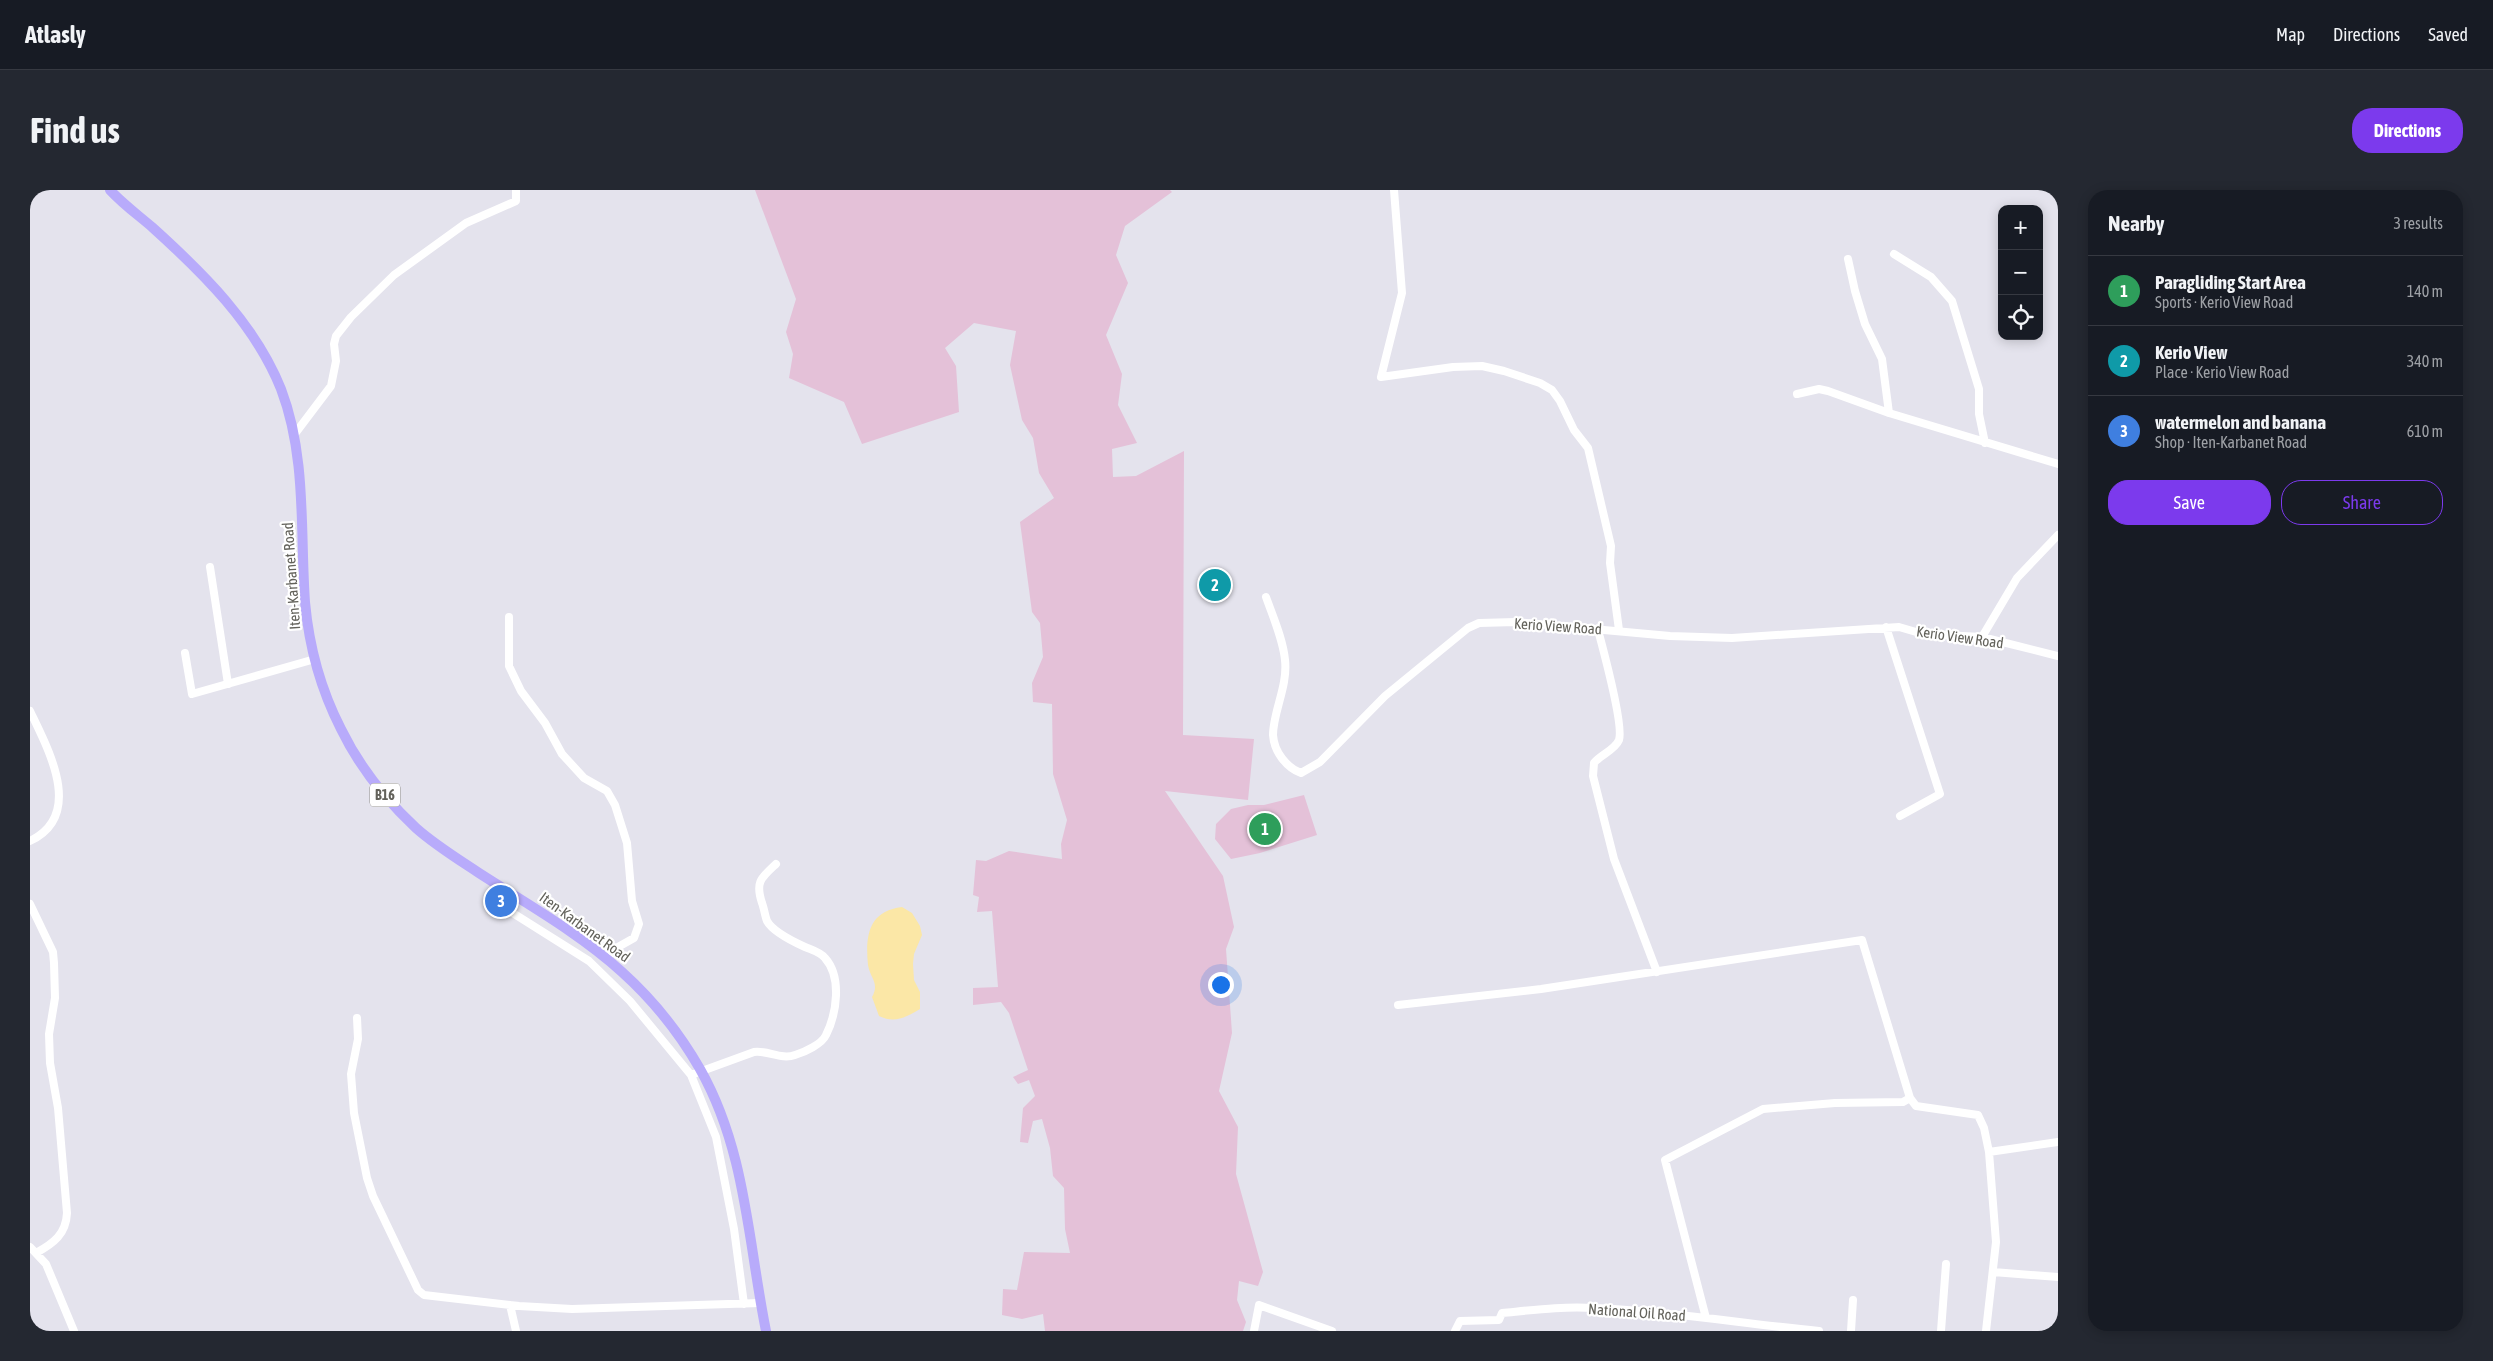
<!DOCTYPE html>
<html lang="en">
<head>
<meta charset="utf-8">
<style>
  :root { --surface:#171b24; --page:#242831; --text:#f1f3f6; --muted:#9ea1a6; --line:#363941; --accent:#7c3aed }
  body { margin:0; font-family:"Asap Condensed",sans-serif; background:var(--page); color:var(--text) }
  .controls { position:absolute; right:15px; top:15px; display:grid; overflow:hidden; border-radius:10px; box-shadow:0 2px 12px #0003 }
  .controls button { width:45px; height:45px; display:grid; place-items:center; padding:0; border:0; border-bottom:1px solid var(--line); background:var(--surface); color:var(--text); font:25px sans-serif }
  .you { position:absolute; left:1190px; top:794px; width:18px; height:18px; margin:-12px; border:4px solid #fff; border-radius:50%; background:#1a73e8; box-shadow:0 0 0 8px #1a73e833 }
  .badge { display:grid; place-items:center; width:32px; height:32px; border-radius:50%; background:var(--accent); color:#fff; font-size:16px; font-weight:700 }
  .pin { position:absolute; translate:-50% -50%; border:2px solid #fff; box-shadow:0 1px 5px #0006 }
  .list { margin:0; padding:0; list-style:none }
  h2 { display:flex; justify-content:space-between; align-items:center; height:65px; margin:0; padding:0 20px; font-size:21px }
  h2 small { font-size:16px; font-weight:400; color:var(--muted) }
  .list li { display:grid; grid-template-columns:32px 1fr auto; gap:15px; align-items:center; box-sizing:border-box; height:70px; padding:0 20px; border-top:1px solid var(--line) }
  .list b { display:block; font-size:19px; white-space:nowrap }
  .list p { margin:0; font-size:16px; white-space:nowrap; color:var(--muted) }
  .list em { font-size:16px; font-style:normal; color:var(--muted) }
  .actions { display:flex; gap:10px; padding:15px 20px }
  .actions a { flex:1; padding:11px 0; border:1px solid var(--accent); border-radius:20px; text-align:center; font-size:18px; color:var(--accent) }
  .actions .main { background:var(--accent); color:#fff }
  .icon { flex:none; width:28px; height:28px; fill:none; stroke:currentColor; stroke-width:2; stroke-linecap:round; stroke-linejoin:round }
  .map { position:relative; flex:none; width:2028px; height:1141px; overflow:hidden; border-radius:20px }
  header { display:flex; align-items:center; gap:30px; box-sizing:border-box; height:70px; padding:0 25px; background:var(--surface); border-bottom:1px solid var(--line) }
  header strong { font-size:24px }
  nav { display:flex; gap:28px; margin-inline-start:auto; font-size:18px }
  .intro { display:flex; align-items:center; justify-content:space-between; box-sizing:border-box; height:120px; padding:0 30px }
  h1 { margin:0; font-size:35px }
  .button { padding:12px 22px; border-radius:20px; background:var(--accent); color:#fff; font-size:18px; font-weight:700 }
  main { display:flex; gap:30px; padding:0 30px }
  aside { flex:1; background:var(--surface); border-radius:20px; box-shadow:0 2px 12px #0003 }
  .map>svg:first-child { display:block }
  .green { fill:#e4c1d8 }
  .water { fill:#fbe7a6 }
  .lines { fill:none; stroke-linecap:round; stroke-linejoin:round }
  .minor { stroke:#fff; stroke-width:8 }
  .major { stroke:#b8abfb; stroke-width:10 }
  .labels { text-anchor:middle; dominant-baseline:central; stroke-width:4.5; stroke-linejoin:round; paint-order:stroke }
  .shield { fill:#fff; stroke:#92918c; stroke-width:1 }
  .shield-label { font-size:14px; font-weight:bold; fill:#63625b }
  .street-label { font-size:15px; fill:#63625b; stroke:#fff }
</style>
</head>
<body>
<header>
<strong>Atlasly</strong>
<nav><a>Map</a><a>Directions</a><a>Saved</a></nav>
</header>
<div class="intro"><h1>Find us</h1><a class="button">Directions</a></div>
<main>
<div class="map">
<svg width="2028" height="1141" viewBox="0 0 2028 1141">
  <rect width="100%" height="100%" fill="#e4e3ed"/>
  <path class="green" d="M725 0H1140L1142 2 1095 36 1086 65 1098 93 1076 145 1092 184 1088 215 1107 253 1082 259 1083 287 1106 286 1154 261 1153 545 1224 549 1218 610 1135 601 1193 686 1204 737 1196 759 1202 843 1189 901 1208 937 1206 984 1233 1082 1228 1096 1209 1091 1207 1110 1216 1132 1213 1141H1015L1013 1124 992 1129 972 1125 973 1099 987 1100 994 1062 1040 1063 1035 1039 1034 998 1023 986 1020 958 1012 929 1003 931 998 953 990 952 993 918 1005 906 999 890 988 894 983 887 998 880 979 823 971 812 943 815V798L968 797 962 721 947 722 949 707 943 705 946 670 956 671 979 661 1032 669 1031 654 1037 630 1023 584 1022 514 1003 512 1002 493 1013 467 1010 433 1002 422 990 332 1024 308 1009 283 1003 248 992 230 980 175 986 141 944 133 915 158 926 176 929 222 832 254 814 212 759 188 763 164 756 142 766 109Z
    M1274 605 1287 645 1230 663 1201 669 1185 649 1186 634 1201 619 1218 615H1234Z"/>
  <path class="water" d="M872 717 882 723 890 736 892 745 884 764 883 774 884 790 890 802V819C876 827 865 834 849 826L842 807C850 793 840 788 838 775 835 745 839 721 872 717Z"/>
  <g class="lines">
    <path class="minor" d="M1364 0 1372 103 1351 187 1423 177 1452 176 1474 181 1510 193 1522 200 1530 211 1544 240 1558 258 1581 356 1580 373 1589 440
      M1864 64 1901 87 1922 111 1949 199V224L1955 253
      M1818 69 1825 101 1835 134 1852 169 1859 223
      M1767 204 1789 199 1798 201 1859 223 2028 274
      M264 245 301 196 306 171 304 154 306 146 321 127 364 85 436 33 486 11V0
      M180 377 198 494
      M1236 407C1243 427 1253 449 1255 470 1258 496 1243 522 1243 545 1244 562 1257 578 1271 583L1290 572 1355 506 1438 438 1449 433 1486 432 1640 446 1702 448 1869 437 1893 444 1952 447 2028 466
      M479 427V476L491 501 515 533 532 564 554 588 577 601 585 615 597 653 602 711 609 734 604 748 588 757 576 769
      M1856 437 1910 604 1870 626
      M1568 440C1573 459 1594 535 1589 550 1585 560 1570 565 1564 573L1563 586 1584 669 1627 782
      M1952 447 1987 388 2028 345
      M155 463 162 504 285 469
      M0 521C18 559 55 625 0 651
      M462 710 559 771 600 811 661 885 724 862C738 860 751 870 765 865 775 862 792 854 796 845 807 823 812 787 795 768 790 762 782 760 775 757 764 752 743 742 737 731 735 726 734 718 732 713 725 692 731 688 746 674
      M0 714 23 762 24 773 25 808 19 844 20 873 28 918 37 1023C36 1044 24 1053 6 1063
      M1368 815 1511 799 1832 750 1880 908
      M327 828 328 849 321 884 324 923 337 988 343 1006 388 1100 394 1105 489 1116 542 1119 730 1113
      M661 885 686 947 704 1039 714 1114
      M0 1057 16 1074 44 1141
      M1963 1082 2028 1087
      M480 1115 486 1141
      M1676 1128 1635 970 1733 919 1805 913 1873 912 1880 908 1886 916 1948 925 1954 938 1959 962 2028 952
      M1224 1141 1229 1115 1302 1141
      M1425 1141 1430 1131 1469 1130 1472 1123C1503 1120 1534 1116 1564 1118 1640 1121 1714 1134 1789 1141
      M1821 1141 1823 1110
      M1911 1141 1916 1074
      M1956 1141 1966 1052 1959 962"/>
    <path class="major" d="M80 0C93 14 108 25 122 37 173 83 225 134 251 199 277 267 270 342 275 412 279 456 291 500 311 539 329 576 356 610 386 638 405 655 428 669 449 683 497 714 549 743 592 782 622 809 650 844 670 879 716 960 718 1052 736 1141"/>
  </g>
  <g class="labels">
    <rect class="shield" x="340" y="593.5" width="30" height="23" rx="4"/>
    <g class="shield-label">
      <text x="355" y="605">B16</text>
    </g>
    <g class="street-label">
      <text transform="translate(261 386) rotate(-94)">Iten-Karbanet Road</text>
      <text transform="translate(1528 436) rotate(4)">Kerio View Road</text>
      <text transform="translate(1930 447) rotate(8)">Kerio View Road</text>
      <text transform="translate(555 737) rotate(36)">Iten-Karbanet Road</text>
      <text transform="translate(1607 1122) rotate(4)">National Oil Road</text>
    </g>
  </g>
</svg>
<div class="controls">
<button>+</button>
<button>−</button>
<button><svg class="icon" aria-label="locate" viewBox="0 0 24 24"><circle cx="12" cy="12" r="6"/><path d="M12 2v4M12 18v4M2 12h4M18 12h4"/></svg></button>
</div>
<div class="you"></div>
<div class="pin badge" style="left:1235px;top:639px;background:#2e9e5b">1</div>
<div class="pin badge" style="left:1185px;top:395px;background:#0f9aa8">2</div>
<div class="pin badge" style="left:471px;top:711px;background:#3f7fe0">3</div>
</div>
<aside>
<h2>Nearby<small>3 results</small></h2>
<ul class="list">
<li><span class="badge" style="background:#2e9e5b">1</span><div><b>Paragliding Start Area</b><p>Sports · Kerio View Road</p></div><em>140 m</em></li>
<li><span class="badge" style="background:#0f9aa8">2</span><div><b>Kerio View</b><p>Place · Kerio View Road</p></div><em>340 m</em></li>
<li><span class="badge" style="background:#3f7fe0">3</span><div><b>watermelon and banana</b><p>Shop · Iten-Karbanet Road</p></div><em>610 m</em></li>
</ul>
<div class="actions"><a class="main">Save</a><a>Share</a></div>
</aside>
</main>
</body>
</html>
